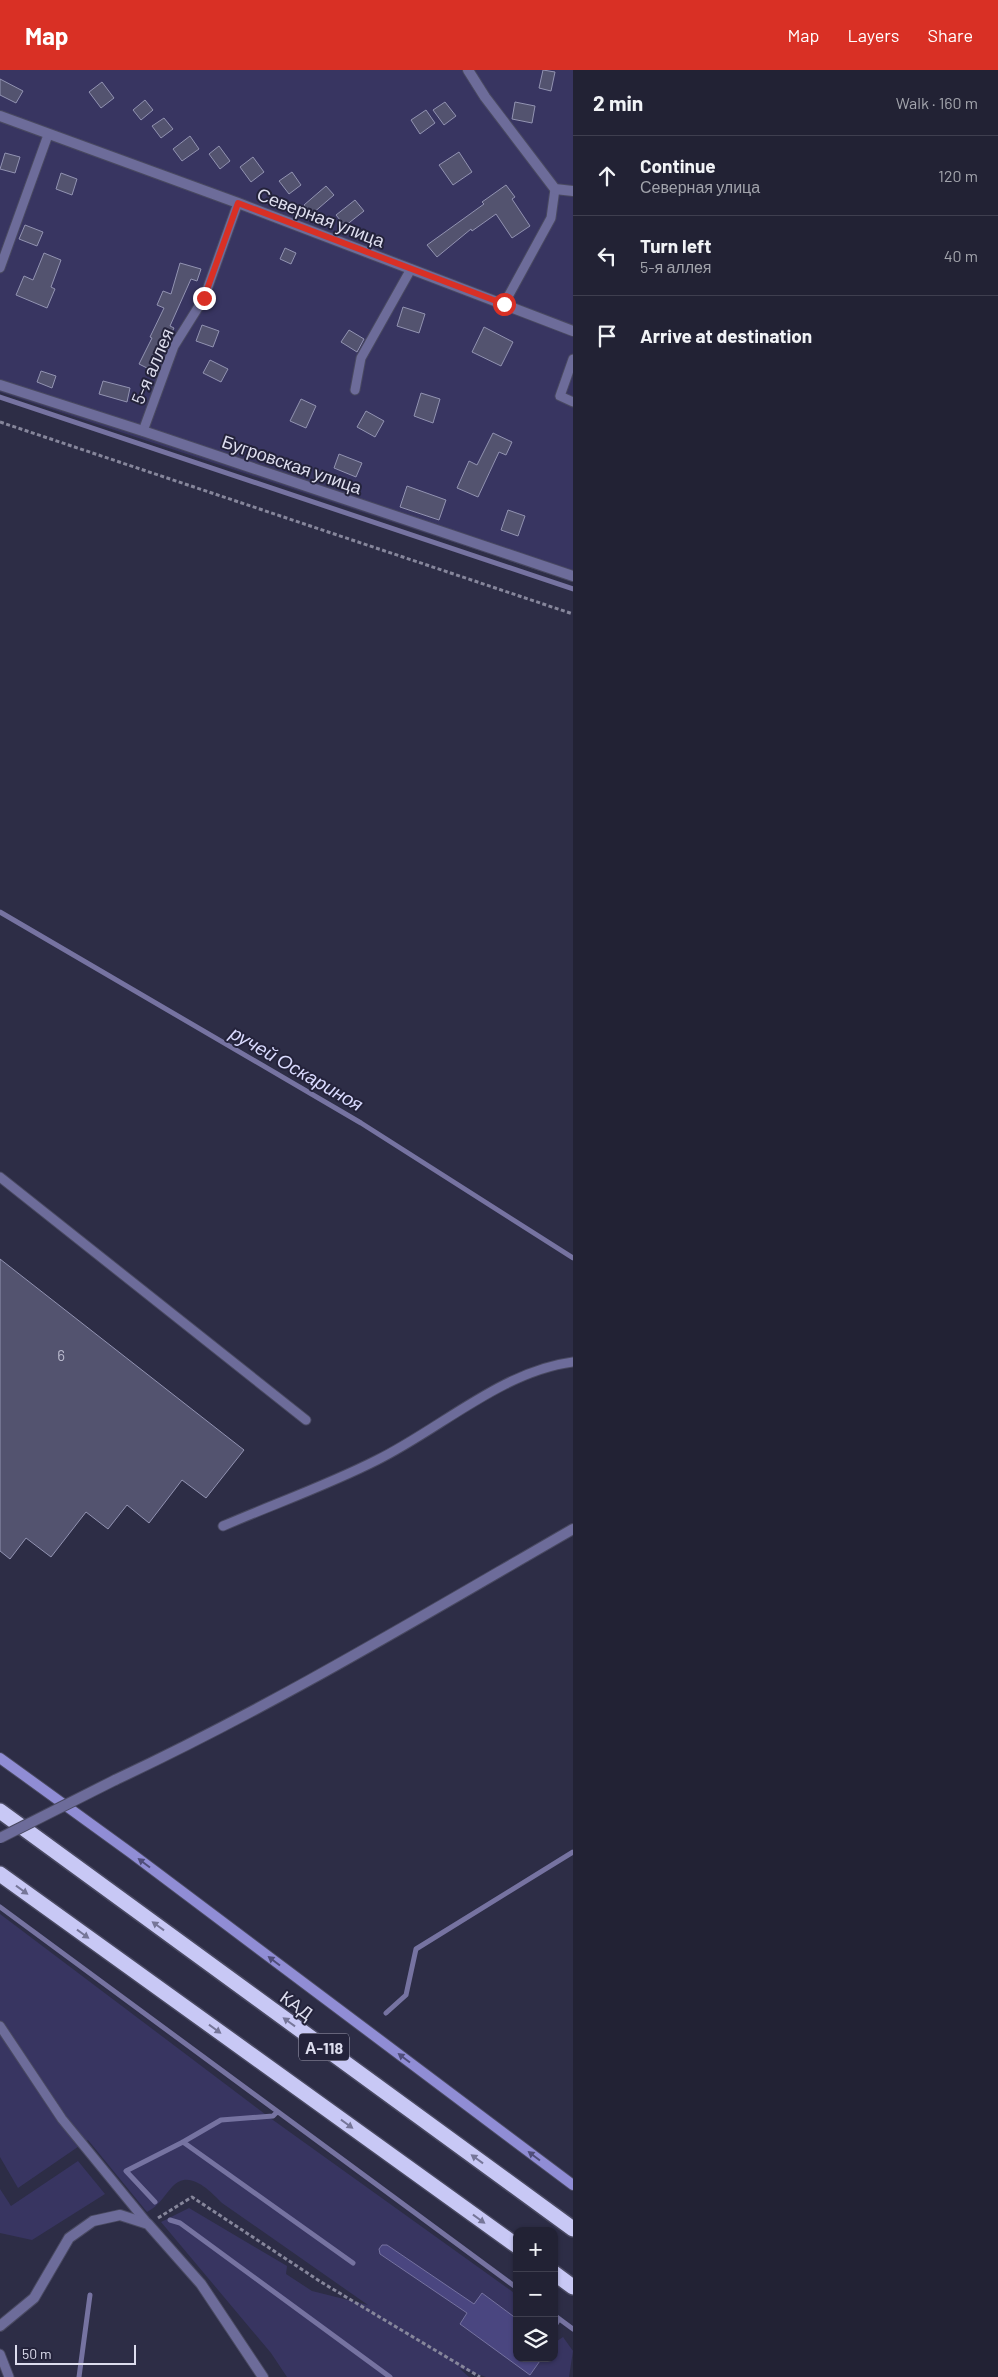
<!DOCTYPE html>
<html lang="en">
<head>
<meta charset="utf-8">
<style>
  :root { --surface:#222234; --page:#2a2a3c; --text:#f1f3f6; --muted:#a2a4ac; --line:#3f3f4f; --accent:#d93025 }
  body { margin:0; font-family:Barlow,sans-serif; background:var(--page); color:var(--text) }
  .controls { position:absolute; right:15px; bottom:15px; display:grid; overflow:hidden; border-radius:10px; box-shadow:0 1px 4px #0004 }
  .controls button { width:45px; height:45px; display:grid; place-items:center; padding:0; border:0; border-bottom:1px solid var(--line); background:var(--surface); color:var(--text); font:25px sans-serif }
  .scale { position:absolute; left:15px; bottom:12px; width:121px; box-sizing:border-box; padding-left:5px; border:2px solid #dde; border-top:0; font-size:14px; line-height:18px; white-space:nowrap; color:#dde; -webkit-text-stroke:4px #24233b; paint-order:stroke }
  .stop { position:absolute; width:15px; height:15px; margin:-11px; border:4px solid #d93025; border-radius:50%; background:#fff }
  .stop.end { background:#d93025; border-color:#fff; box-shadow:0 1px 5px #0008 }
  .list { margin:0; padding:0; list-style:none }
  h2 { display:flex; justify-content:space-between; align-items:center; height:65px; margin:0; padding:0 20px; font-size:21px }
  h2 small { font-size:16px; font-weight:400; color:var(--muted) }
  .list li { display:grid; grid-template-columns:32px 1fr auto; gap:15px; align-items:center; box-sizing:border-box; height:80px; padding:0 20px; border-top:1px solid var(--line) }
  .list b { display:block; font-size:19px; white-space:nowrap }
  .list p { margin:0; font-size:16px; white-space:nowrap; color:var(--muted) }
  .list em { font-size:16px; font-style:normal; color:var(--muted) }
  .icon { flex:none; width:28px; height:28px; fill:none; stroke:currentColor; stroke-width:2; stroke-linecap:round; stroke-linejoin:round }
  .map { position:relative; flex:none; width:573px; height:2307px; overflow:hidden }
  header { display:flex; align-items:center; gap:30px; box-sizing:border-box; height:70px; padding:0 25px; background:var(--accent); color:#fff }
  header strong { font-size:24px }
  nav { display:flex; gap:28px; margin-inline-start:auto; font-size:18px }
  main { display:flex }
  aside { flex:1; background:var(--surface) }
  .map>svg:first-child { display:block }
  .green { fill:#383561 }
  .water { fill:#4a4680; stroke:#7673a1 }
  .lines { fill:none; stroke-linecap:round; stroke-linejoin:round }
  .stream { stroke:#7673a1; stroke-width:5 }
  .building { fill:#53536f; stroke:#9293b2 }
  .lane-casing { stroke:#494961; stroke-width:11 }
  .street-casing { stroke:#494961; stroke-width:12 }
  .secondary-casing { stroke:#494961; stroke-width:12 }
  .highway-casing { stroke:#494961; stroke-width:18 }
  .path { stroke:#86869b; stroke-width:3; stroke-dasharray:4 2.5; stroke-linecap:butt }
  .lane { stroke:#6d6c9a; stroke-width:9 }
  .street { stroke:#6d6c9a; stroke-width:10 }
  .secondary { stroke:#908dd5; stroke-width:10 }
  .highway { stroke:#c8c8f5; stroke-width:15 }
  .street-bridge-casing { stroke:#494961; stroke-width:12; stroke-linecap:butt }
  .street-bridge { stroke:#6d6c9a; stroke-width:10 }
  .oneway { fill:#4f4d79 }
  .oneway2 { fill:#767698 }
  .route { stroke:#d93025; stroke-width:6 }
  .labels { text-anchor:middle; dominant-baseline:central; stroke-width:4; stroke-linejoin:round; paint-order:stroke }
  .number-label { font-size:15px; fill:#babace }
  .shield { fill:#24233b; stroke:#a6a5b8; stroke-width:1 }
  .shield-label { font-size:16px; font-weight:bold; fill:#dde }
  .street-label { font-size:18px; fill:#dde; stroke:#24233b }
  .water-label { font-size:19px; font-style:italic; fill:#d9dafe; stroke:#24233b }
</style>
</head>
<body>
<header>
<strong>Map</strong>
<nav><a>Map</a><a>Layers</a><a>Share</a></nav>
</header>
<main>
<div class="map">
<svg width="573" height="2307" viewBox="0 0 573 2307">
  <rect width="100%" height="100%" fill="#2d2d46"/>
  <path class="green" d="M0 0H573V512L0 322Z
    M0 1844 273 2050 517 2225V2249L482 2223 474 2235 387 2175 379 2179 380 2184 467 2243 461 2255 531 2304 542 2288H554V2273L563 2267 573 2281 569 2307H486L459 2298 469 2307H287L271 2283 161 2152 189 2138 287 2196 286 2204 312 2221 368 2235 222 2133C210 2121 189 2098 172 2117 163 2127 159 2136 147 2142L88 2070 18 2118 0 2087Z
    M78 2091 105 2124 32 2170 0 2163V2119L11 2136Z"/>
  <path class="water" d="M382 2175H387L474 2234 482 2223 517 2249V2288H542L530 2305 460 2254 467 2243 380 2184 379 2179Z"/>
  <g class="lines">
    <path class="stream" d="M0 327 573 519
      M0 842 361 1053 573 1188
      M0 1837 517 2218
      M386 1943 406 1925 416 1879 573 1782
      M183 2072 353 2193
      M155 2132 126 2101 183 2072 221 2050 273 2046 277 2042
      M170 2150 180 2153 390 2307
      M554 2245 573 2259
      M554 2257 559 2249
      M79 2307 90 2225"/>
  </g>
  <path class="building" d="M543 0 555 2 551 21 539 18Z
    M0 9 23 21 16 33 0 25Z
    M102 12 114 28 101 38 89 22Z
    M145 30 153 40 141 50 133 40Z
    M445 32 456 46 444 55 433 40Z
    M515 32 535 36 532 53 512 49Z
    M426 40 435 53 420 64 411 50Z
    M164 48 173 59 161 68 152 56Z
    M190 66 199 79 182 91 173 79Z
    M219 76 230 91 220 99 209 84Z
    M459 82 472 102 453 115 439 95Z
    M5 83 20 87 15 103 0 99Z
    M253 87 264 102 251 112 240 97Z
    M292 102 301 115 289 124 279 111Z
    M61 103 77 109 72 125 56 119Z
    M506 115 515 127 512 129 530 156 512 168 496 144 472 161 471 159 437 187 427 175 484 134 482 132Z
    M326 116 334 125 312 144 304 135Z
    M355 130 364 141 345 156 336 145Z
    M25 155 43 162 37 176 19 169Z
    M285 178 296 183 291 194 280 189Z
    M44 183 61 190 51 217 55 219 47 238 16 225 24 206 33 210Z
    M180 193 201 199 197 211 191 209 170 256 174 258 153 301 139 294 152 268 150 267 164 238 157 235 163 221 171 224Z
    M403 237 425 244 419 263 397 256Z
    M202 255 219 261 213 277 196 271Z
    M484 257 513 272 501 296 472 282Z
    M349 260 364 269 357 282 341 272Z
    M210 290 228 299 221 312 203 303Z
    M41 301 56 306 52 318 37 312Z
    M103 311 130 318 127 332 99 324Z
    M421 323 440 329 433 353 414 346Z
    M301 329 316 336 306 358 290 351Z
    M366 341 384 351 375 367 357 357Z
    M493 363 512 372 506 385 499 382 478 427 457 418 469 391 477 395Z
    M339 384 362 393 356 407 334 398Z
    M407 416 446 430 439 450 400 437Z
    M508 440 525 446 518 466 501 460Z
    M0 1189 244 1380 206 1428 182 1410 149 1453 127 1435 108 1459 86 1442 51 1487 26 1468 10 1489 0 1481Z"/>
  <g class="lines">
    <g class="lane-casing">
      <path id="lane" d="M0 198 48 65
        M504 234 551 148 555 119
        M573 289 560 326 573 332
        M355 320 361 288 411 199
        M143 361 174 276 204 228 238 133
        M0 1107 306 1350
        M223 1456C274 1434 328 1415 377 1390 440 1359 502 1301 573 1292
        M0 1956 62 2049 148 2154
        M0 2284 9 2307"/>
    </g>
    <g class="street-casing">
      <path id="street" d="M468 0 485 27 555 119 573 121
        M0 46 238 133 573 261
        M0 315 143 361 573 506
        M115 1710C273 1636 422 1546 573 1459
        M0 2256 34 2228 69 2168 93 2151 120 2145 148 2154 201 2214 263 2307"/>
    </g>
    <g class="secondary-casing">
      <path id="secondary" d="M0 1688 131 1783 573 2115"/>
    </g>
    <g class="highway-casing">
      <path id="highway" d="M0 1741 573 2159
        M0 1804 517 2176
        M554 2203 573 2217"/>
    </g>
    <path class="path" d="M0 352 573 544
      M158 2148 192 2127 321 2212 480 2307"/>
    <use href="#lane" class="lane"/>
    <use href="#street" class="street"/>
    <use href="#secondary" class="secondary"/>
    <use href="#highway" class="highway"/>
    <g class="street-bridge-casing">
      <path id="street-bridge" d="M0 1768 115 1710"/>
    </g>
    <use href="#street-bridge" class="street-bridge"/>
  </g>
  <defs><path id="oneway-solid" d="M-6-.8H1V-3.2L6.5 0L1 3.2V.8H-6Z" transform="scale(1.25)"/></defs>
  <g class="oneway">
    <use href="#oneway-solid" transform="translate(144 1793) rotate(-143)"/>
    <use href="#oneway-solid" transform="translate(274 1891) rotate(-143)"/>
    <use href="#oneway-solid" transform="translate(404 1988) rotate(-143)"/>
    <use href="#oneway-solid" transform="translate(534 2086) rotate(-143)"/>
  </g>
  <g class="oneway2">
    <use href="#oneway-solid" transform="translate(22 1820) rotate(36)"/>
    <use href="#oneway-solid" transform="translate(158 1856) rotate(-144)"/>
    <use href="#oneway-solid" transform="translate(83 1864) rotate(36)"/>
    <use href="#oneway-solid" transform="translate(289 1952) rotate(-144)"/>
    <use href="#oneway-solid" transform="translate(215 1959) rotate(36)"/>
    <use href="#oneway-solid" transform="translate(347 2054) rotate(36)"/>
    <use href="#oneway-solid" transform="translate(477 2089) rotate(-144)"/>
    <use href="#oneway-solid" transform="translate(479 2149) rotate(36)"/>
  </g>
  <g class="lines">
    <path class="route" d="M204 228 238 133 504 234"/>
  </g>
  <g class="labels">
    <g class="number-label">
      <text x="61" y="1285">6</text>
    </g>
    <rect class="shield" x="299" y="1963.5" width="50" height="27" rx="4"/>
    <g class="shield-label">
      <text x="324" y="1977">А-118</text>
    </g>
    <g class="street-label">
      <text transform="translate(321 147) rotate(21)">Северная улица</text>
      <text transform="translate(152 296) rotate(-67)">5-я аллея</text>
      <text transform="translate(292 394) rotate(19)">Бугровская улица</text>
      <text transform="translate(297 1935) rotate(36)">КАД</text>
    </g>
    <g class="water-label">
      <text transform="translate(297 998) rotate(30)">ручей Оскариноя</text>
    </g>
  </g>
</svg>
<div class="controls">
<button>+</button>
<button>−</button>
<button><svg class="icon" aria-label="layers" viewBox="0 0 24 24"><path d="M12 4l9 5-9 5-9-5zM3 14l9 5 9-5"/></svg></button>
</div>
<div class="scale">50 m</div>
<div class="stop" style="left:504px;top:234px"></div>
<div class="stop end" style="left:204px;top:228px"></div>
</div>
<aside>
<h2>2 min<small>Walk · 160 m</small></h2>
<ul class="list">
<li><svg class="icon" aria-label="ahead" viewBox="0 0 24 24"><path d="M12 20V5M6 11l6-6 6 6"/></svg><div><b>Continue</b><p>Северная улица</p></div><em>120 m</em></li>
<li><svg class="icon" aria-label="left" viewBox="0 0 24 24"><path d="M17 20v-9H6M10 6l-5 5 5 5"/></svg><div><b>Turn left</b><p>5-я аллея</p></div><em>40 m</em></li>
<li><svg class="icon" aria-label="arrive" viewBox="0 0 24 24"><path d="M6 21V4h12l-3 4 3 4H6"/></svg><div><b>Arrive at destination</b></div></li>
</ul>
</aside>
</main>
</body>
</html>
